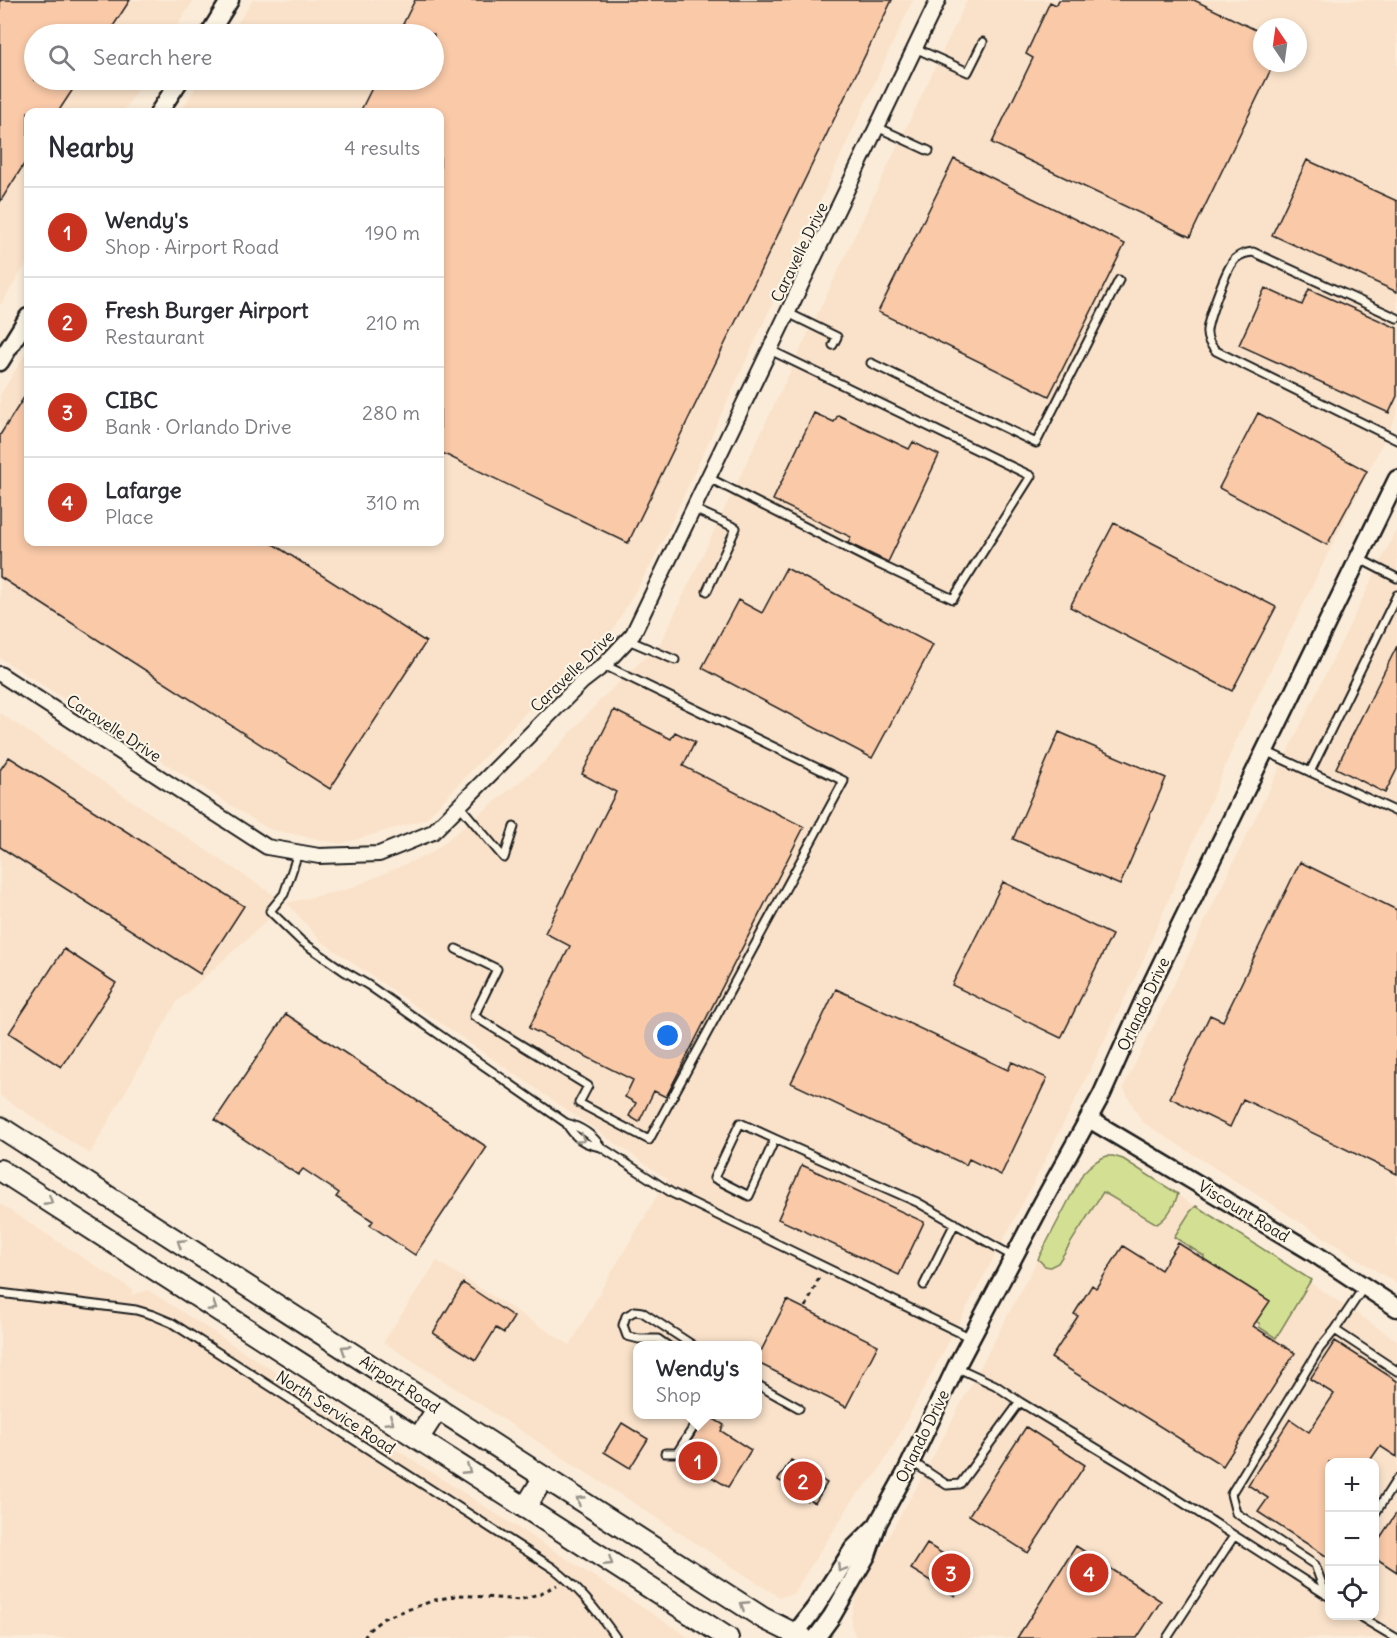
<!DOCTYPE html>
<html lang="en">
<head>
<meta charset="utf-8">
<style>
  :root { --surface:#fff; --page:#f2f2f3; --text:#2b2b33; --muted:#7c7c81; --line:#e1e1e2; --accent:#c8321e }
  body { margin:0; font-family:Delius,sans-serif; background:var(--page); color:var(--text) }
  .controls { position:absolute; right:18px; bottom:18px; display:grid; overflow:hidden; border-radius:12px; box-shadow:0 3px 9px #0003 }
  .controls button { width:54px; height:54px; display:grid; place-items:center; padding:0; border:0; border-bottom:2px solid var(--line); background:var(--surface); color:var(--text); font:30px sans-serif }
  .compass { position:absolute; left:1253px; top:18px; width:54px; height:54px; border-radius:50%; background:var(--surface); box-shadow:0 3px 9px #0003; rotate:347deg }
  .you { position:absolute; left:668px; top:1036px; width:21px; height:21px; margin:-15px; border:4px solid #fff; border-radius:50%; background:#1a73e8; box-shadow:0 0 0 9px #1a73e833 }
  .badge { display:grid; place-items:center; width:39px; height:39px; border-radius:50%; background:var(--accent); color:#fff; font-size:20px; font-weight:700 }
  .pin { position:absolute; translate:-50% -50%; border:3px solid #fff; box-shadow:0 2px 6px #0006 }
  .popup { position:absolute; left:633px; top:1341px; width:129px; height:78px; box-sizing:border-box; display:grid; place-content:center; border-radius:12px; background:var(--surface); filter:drop-shadow(0 2px 4px #0005); font-size:20px; white-space:nowrap; color:var(--muted) }
  .popup b { font-size:22px; color:var(--text) }
  .popup::after { content:''; position:absolute; left:50%; top:100%; margin-left:-12px; border:12px solid transparent; border-top-color:var(--surface) }
  .list { margin:0; padding:0; list-style:none }
  h2 { display:flex; justify-content:space-between; align-items:center; height:78px; margin:0; padding:0 24px; font-size:26px }
  h2 small { font-size:20px; font-weight:400; color:var(--muted) }
  .list li { display:grid; grid-template-columns:39px 1fr auto; gap:18px; align-items:center; box-sizing:border-box; height:90px; padding:0 24px; border-top:2px solid var(--line) }
  .list b { display:block; font-size:22px; white-space:nowrap }
  .list p { margin:0; font-size:20px; white-space:nowrap; color:var(--muted) }
  .list em { font-size:20px; font-style:normal; color:var(--muted) }
  .icon { flex:none; width:33px; height:33px; fill:none; stroke:currentColor; stroke-width:2; stroke-linecap:round; stroke-linejoin:round }
  .map { position:relative; flex:none; width:1397px; height:1638px; overflow:hidden }
  .search { position:absolute; background:var(--surface); box-shadow:0 3px 9px #0003; left:24px; top:24px; width:420px; height:66px; display:flex; align-items:center; gap:15px; box-sizing:border-box; padding:0 21px; border-radius:33px; color:var(--muted); font-size:22px }
  .panel { position:absolute; background:var(--surface); box-shadow:0 3px 9px #0003; left:24px; top:108px; width:420px; height:438px; border-radius:12px }
  .map>svg:first-child { display:block }
  .built { fill:#fae2ca; fill-rule:evenodd }
  .green { fill:#d3df92; stroke:#787e57; stroke-width:1.5 }
  .building { fill:#f9c9a8; stroke:#1c1c1c; stroke-width:1.5 }
  .lines { fill:none; stroke-linecap:round; stroke-linejoin:round }
  .service-casing { stroke:#1c1c1c; stroke-width:11 }
  .minor-casing { stroke:#1c1c1c; stroke-width:18 }
  .tertiary-casing { stroke:#1c1c1c; stroke-width:21 }
  .secondary-casing { stroke:#1c1c1c; stroke-width:24 }
  .path { stroke:#1c1c1c; stroke-width:3; stroke-dasharray:4.5 4.5; stroke-linecap:butt }
  .service { stroke:#fcf5e5; stroke-width:7 }
  .minor { stroke:#fcf5e5; stroke-width:14 }
  .tertiary { stroke:#fcf5e5; stroke-width:16 }
  .secondary { stroke:#fcf5e5; stroke-width:20 }
  .oneway { stroke:#97938b }
  .labels { text-anchor:middle; dominant-baseline:central; stroke-width:4.5; stroke-linejoin:round; paint-order:stroke }
  .street-label { font-size:16px; fill:#1c1c1c; stroke:#fcf5e5 }
</style>
</head>
<body>
<div class="map">
<svg width="1397" height="1638" viewBox="0 0 1397 1638">
  <rect width="100%" height="100%" fill="#fbecd9"/>
  <filter id="ink" filterUnits="userSpaceOnUse"><feTurbulence type="fractalNoise" baseFrequency=".0167" numOctaves="2"/><feDisplacementMap in="SourceGraphic" scale="12" xChannelSelector="R" yChannelSelector="G"/><feConvolveMatrix kernelMatrix="1 2 1 2 8 2 1 2 1" color-interpolation-filters="sRGB"/></filter>
  <g filter="url(#ink)">
    <path class="built" d="M0 0H194L172 34H34V80H144L123 112H28V261L0 306Z
      M253 0H913L654 560 602 648 564 672 426 819 341 844 268 829 0 658V395L28 350V542H440V112H180L201 80H434V34H230Z
      M967 0H1397V414L1236 741 1138 972 1075 1101 1030 1190 891 1450 876 1475 855 1497 793 1594 779 1597 383 1342 437 1261 570 1345 608 1278 667 1179 321 941 287 903 177 1002 90 1154 0 1096V713L286 903 348 889 431 853 544 762 600 700 661 642ZM1262 27H1298V63H1262ZM638 1346H758V1414H638Z
      M1397 528V1284L1142 1122 1123 1088Z
      M1107 1156H1113L1123 1159 1397 1340V1638H856L851 1625V1617L854 1603 859 1588 920 1481 1083 1173 1089 1166 1101 1158ZM1330 1462H1374V1616H1330Z
      M0 1204 133 1290 131 1295 148 1290 690 1638H0Z"/>
    <path class="green" d="M1107 1156H1113L1123 1159 1178 1194C1175 1205 1167 1218 1157 1224L1103 1192 1058 1263 1050 1267 1045 1266 1038 1259 1083 1173C1090 1165 1097 1159 1107 1156Z
      M1196 1206 1311 1280 1276 1338 1259 1327 1260 1324 1250 1317 1262 1296 1204 1259V1256L1174 1237 1190 1212Z"/>
    <path class="building" d="M0 0H130L108 34H34V80H79L58 112H28V158L0 202Z
      M415 0H892L628 543 440 452V112H360L376 80H434V34H398Z
      M1059 0H1194L1262 33V63H1274L1190 237 992 143 1033 58 1026 54 1050 2 1056 5Z
      M954 159 1125 244 1049 396 878 312Z
      M1307 160 1397 201V292L1272 235Z
      M1265 288 1302 305 1309 289 1397 328V396L1389 413 1239 345Z
      M28 391V542H270L426 642 330 789 0 577V435Z
      M814 413 834 422 838 415 909 449 913 442 939 455 888 562 848 543 851 537 773 500Z
      M1258 413 1367 471 1327 545 1219 488Z
      M1114 523 1276 607 1232 691 1070 607Z
      M786 568 933 645 872 758 702 668 738 600 762 613Z
      M1397 646V769L1385 793 1336 768Z
      M614 710 671 739 675 732 695 742 683 766 804 827 666 1097 654 1091 639 1122 629 1116 636 1103 625 1097 633 1080 529 1028 570 946 545 933 616 792 582 774Z
      M1059 732 1166 778 1120 885 1013 839Z
      M9 757 244 906 200 974 0 847V770Z
      M1300 862 1397 910V1174L1243 1099 1230 1127 1170 1098 1210 1015 1223 1021Z
      M1003 882 1112 935 1061 1038 952 985Z
      M64 949 116 983 61 1067 9 1033Z
      M836 989 1008 1070 1012 1062 1047 1078 1001 1175 969 1159 966 1165 791 1083Z
      M286 1014 487 1147 415 1255 370 1225 373 1221 336 1197 339 1193 303 1169 298 1175 215 1120Z
      M802 1165 924 1222 899 1275 778 1219Z
      M1178 1243 1270 1301 1253 1326 1295 1353 1223 1466 1051 1358 1078 1316 1074 1314 1092 1285 1096 1288 1123 1246 1161 1270Z
      M463 1283 514 1317 504 1333 496 1328 476 1360 433 1333Z
      M787 1300 878 1345 846 1407 758 1363V1357Z
      M1335 1341 1397 1381V1457L1380 1446 1369 1462H1329V1558L1258 1512 1268 1498 1248 1485 1290 1419 1309 1432 1334 1394 1310 1379Z
      M707 1415 724 1425 721 1431 751 1450 728 1487 680 1458Z
      M622 1423 648 1439 630 1468 604 1452Z
      M1026 1427 1085 1465 1028 1553 969 1515Z
      M791 1460 827 1483 815 1503 808 1499 807 1501 783 1486 785 1484 778 1480Z
      M1397 1512V1572L1374 1557V1547Z
      M927 1544 969 1570 968 1573 971 1575 962 1590 960 1589 955 1596 911 1569Z
      M1076 1546 1161 1601 1137 1638H1017Z"/>
    <g class="lines">
      <g class="service-casing">
        <path id="service" d="M915 48 968 72 983 42
          M877 127 929 151
          M788 313 837 337 833 345
          M1397 318 1253 252C1245 253 1241 254 1235 259 1226 268 1209 317 1207 330 1206 339 1210 345 1216 351L1397 440
          M871 363 1036 443 1119 280
          M709 478 872 561 953 599 1031 476 770 350
          M694 509 736 528 707 591
          M1358 558 1397 578
          M628 640 675 660
          M1265 751 1397 812
          M1310 772 1397 595
          M459 805 504 858 514 827
          M298 853 284 894 270 911 301 941 344 971 368 985 566 1123C581 1127 592 1134 601 1147L672 1193 971 1338
          M456 949 497 969 474 1016 588 1086 579 1103 649 1140 844 781 604 665
          M566 1123C575 1138 583 1144 601 1147
          M775 1139 740 1123 714 1178 749 1196 775 1139 917 1202 1014 1257
          M924 1285 955 1223
          M1364 1287 1335 1330 1397 1371
          M0 1293 136 1310 153 1315 172 1323 553 1568C579 1588 598 1611 616 1638
          M668 1346 658 1339H639L627 1336 623 1325 626 1316 635 1311 642 1312 694 1346
          M758 1385 799 1408
          M1020 1402 1129 1468 1330 1597
          M665 1453H677L702 1414
          M911 1461 947 1485 960 1484 1020 1402 995 1385 956 1367
          M1374 1515 1397 1479
          M1330 1588 1326 1595 1315 1565 1236 1513 1231 1494 1320 1348 1335 1330
          M1359 1616 1396 1638
          M1167 1638 1234 1536"/>
      </g>
      <g class="minor-casing">
        <path id="minor" d="M0 674 267 847 319 856 379 854 433 832 582 682 604 665 633 634 938 0"/>
      </g>
      <g class="tertiary-casing">
        <path id="tertiary" d="M209 34 230 0
          M159 112 180 80
          M0 362 28 317
          M1089 1119 1312 1252 1397 1308
          M792 1638 815 1608 853 1549 874 1528
          M816 1638 832 1616 867 1555 878 1523 905 1474 956 1367 1039 1209 1102 1094 1146 995 1397 479"/>
      </g>
      <g class="secondary-casing">
        <path id="secondary" d="M0 1127 763 1618 803 1638
          M0 1170 728 1638
          M418 1439 438 1408
          M525 1508 544 1477"/>
      </g>
      <path class="path" d="M806 1307 820 1275
        M364 1638 369 1630 384 1618 435 1600 460 1595 520 1600 541 1593 557 1585"/>
      <use href="#service" class="service"/>
      <use href="#minor" class="minor"/>
      <use href="#tertiary" class="tertiary"/>
      <use href="#secondary" class="secondary"/>
    </g>
    <defs><path id="oneway-chevron" d="M-2-3.5L2.5 0L-2 3.5" fill="none" stroke-width="1.6" stroke-linecap="round" stroke-linejoin="round" transform="scale(1.5)"/></defs>
    <g class="oneway">
      <use href="#oneway-chevron" transform="translate(581 1139) rotate(35)"/>
      <use href="#oneway-chevron" transform="translate(49 1201) rotate(33)"/>
      <use href="#oneway-chevron" transform="translate(181 1243) rotate(-147)"/>
      <use href="#oneway-chevron" transform="translate(213 1307) rotate(33)"/>
      <use href="#oneway-chevron" transform="translate(345 1349) rotate(-147)"/>
      <use href="#oneway-chevron" transform="translate(390 1421) rotate(33)"/>
      <use href="#oneway-chevron" transform="translate(467 1470) rotate(33)"/>
      <use href="#oneway-chevron" transform="translate(580 1500) rotate(-147)"/>
      <use href="#oneway-chevron" transform="translate(609 1562) rotate(33)"/>
      <use href="#oneway-chevron" transform="translate(841 1568) rotate(123)"/>
      <use href="#oneway-chevron" transform="translate(744 1605) rotate(-147)"/>
    </g>
  </g>
  <g class="labels">
    <g class="street-label">
      <text transform="translate(799 252) rotate(-64)">Caravelle Drive</text>
      <text transform="translate(572 671) rotate(-44)">Caravelle Drive</text>
      <text transform="translate(114 728) rotate(33)">Caravelle Drive</text>
      <text transform="translate(1143 1004) rotate(-65)">Orlando Drive</text>
      <text transform="translate(1244 1211) rotate(31)">Viscount Road</text>
      <text transform="translate(400 1384) rotate(33)">Airport Road</text>
      <text transform="translate(336 1412) rotate(33)">North Service Road</text>
      <text transform="translate(922 1436) rotate(-64)">Orlando Drive</text>
    </g>
  </g>
</svg>
<div class="controls">
<button>+</button>
<button>−</button>
<button><svg class="icon" aria-label="locate" viewBox="0 0 24 24"><circle cx="12" cy="12" r="6"/><path d="M12 2v4M12 18v4M2 12h4M18 12h4"/></svg></button>
</div>
<svg class="compass" viewBox="-18 -18 36 36"><path d="M0-13l5 13h-10z" fill="#e53935"/><path d="M0 13l5-13h-10z" fill="#7c7c81"/></svg>
<div class="you"></div>
<div class="pin badge" style="left:698px;top:1461px">1</div>
<div class="popup"><b>Wendy's</b>Shop</div>
<div class="pin badge" style="left:803px;top:1481px">2</div>
<div class="pin badge" style="left:951px;top:1573px">3</div>
<div class="pin badge" style="left:1089px;top:1573px">4</div>
<div class="search"><svg class="icon" aria-label="search" viewBox="0 0 24 24"><circle cx="10" cy="10" r="6"/><path d="M15 15l6 6"/></svg>Search here</div>
<section class="panel">
<h2>Nearby<small>4 results</small></h2>
<ul class="list">
<li><span class="badge">1</span><div><b>Wendy's</b><p>Shop · Airport Road</p></div><em>190 m</em></li>
<li><span class="badge">2</span><div><b>Fresh Burger Airport</b><p>Restaurant</p></div><em>210 m</em></li>
<li><span class="badge">3</span><div><b>CIBC</b><p>Bank · Orlando Drive</p></div><em>280 m</em></li>
<li><span class="badge">4</span><div><b>Lafarge</b><p>Place</p></div><em>310 m</em></li>
</ul>
</section>
</div>
</body>
</html>
